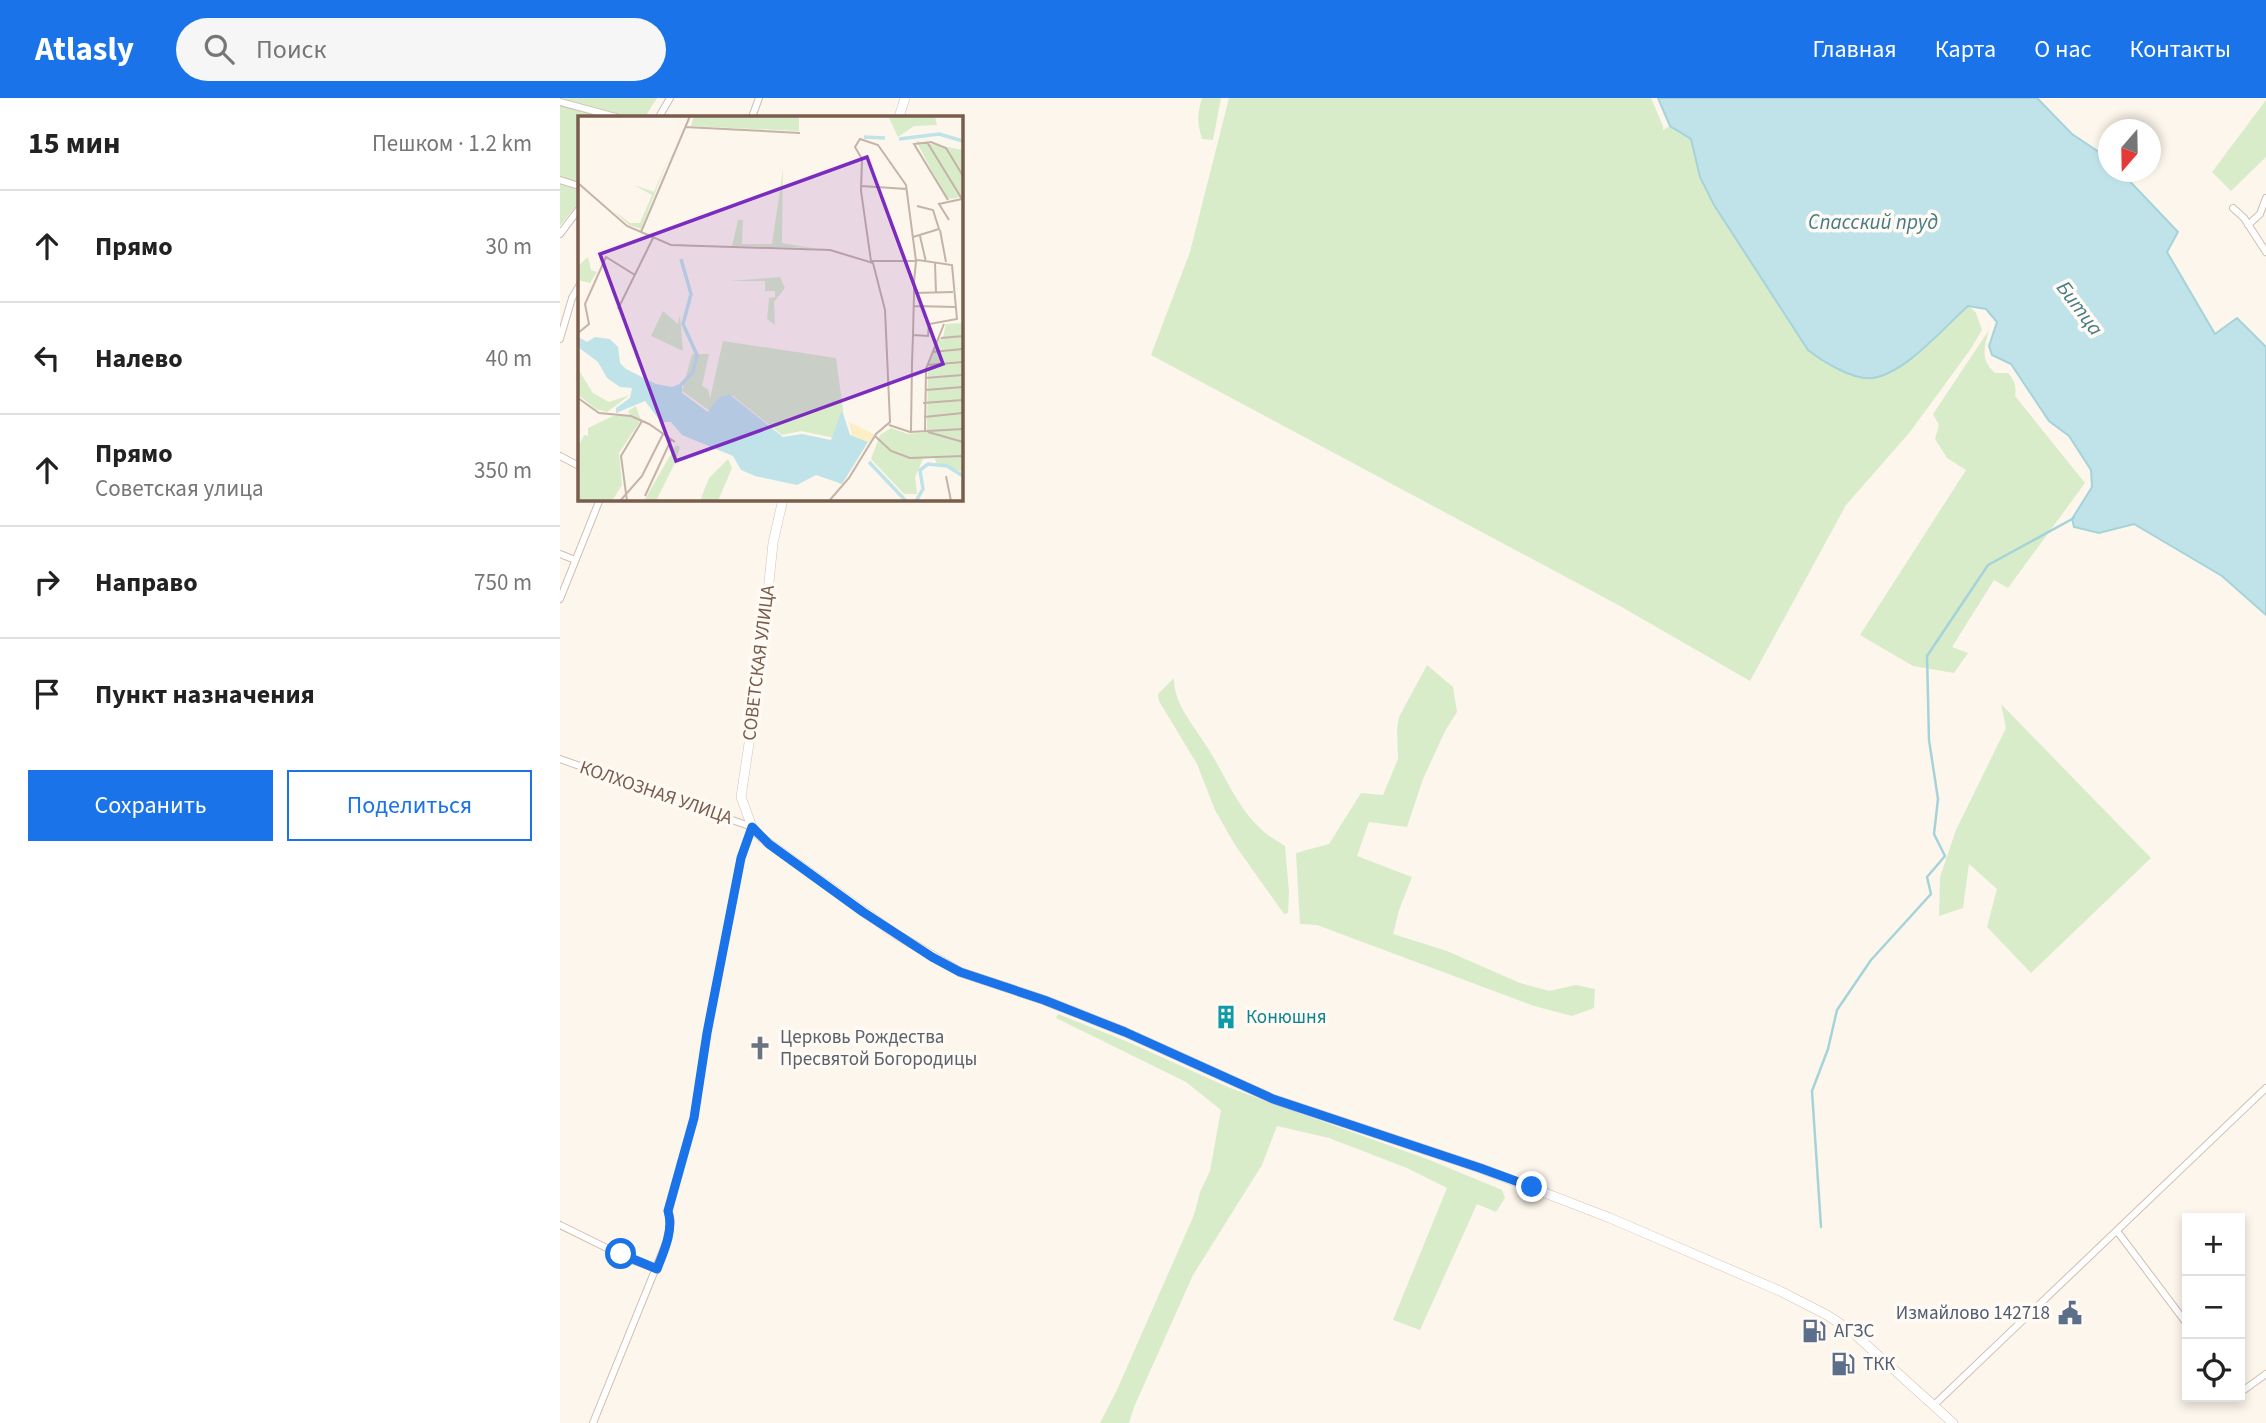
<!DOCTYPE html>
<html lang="ru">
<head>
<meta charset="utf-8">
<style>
  :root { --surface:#fff; --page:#f6f6f6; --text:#222; --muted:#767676; --line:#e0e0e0; --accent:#1a73e8 }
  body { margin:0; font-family:"Source Sans 3",sans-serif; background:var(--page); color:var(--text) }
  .controls { position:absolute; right:21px; bottom:21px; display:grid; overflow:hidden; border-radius:0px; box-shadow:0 4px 10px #0003 }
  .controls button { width:63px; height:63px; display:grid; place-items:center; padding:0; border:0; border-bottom:2px solid var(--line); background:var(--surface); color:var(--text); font:35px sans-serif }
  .compass { position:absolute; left:1538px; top:21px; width:63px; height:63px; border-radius:50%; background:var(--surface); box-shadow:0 4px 10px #0003; rotate:200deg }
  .stop { position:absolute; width:21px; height:21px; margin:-16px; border:5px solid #1a73e8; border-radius:50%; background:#fff }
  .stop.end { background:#1a73e8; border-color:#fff; box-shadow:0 2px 7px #0008 }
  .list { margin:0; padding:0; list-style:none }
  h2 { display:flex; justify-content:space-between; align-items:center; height:91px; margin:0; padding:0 28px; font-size:30px }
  h2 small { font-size:23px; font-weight:400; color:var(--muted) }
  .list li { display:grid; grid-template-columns:46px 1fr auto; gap:21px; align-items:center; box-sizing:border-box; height:112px; padding:0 28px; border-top:2px solid var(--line) }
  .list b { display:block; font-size:26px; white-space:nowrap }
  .list p { margin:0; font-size:23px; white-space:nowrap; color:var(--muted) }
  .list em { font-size:23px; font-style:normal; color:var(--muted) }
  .actions { display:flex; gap:14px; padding:21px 28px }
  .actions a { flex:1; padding:16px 0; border:2px solid var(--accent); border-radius:0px; text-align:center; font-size:24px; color:var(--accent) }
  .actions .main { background:var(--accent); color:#fff }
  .icon { flex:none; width:38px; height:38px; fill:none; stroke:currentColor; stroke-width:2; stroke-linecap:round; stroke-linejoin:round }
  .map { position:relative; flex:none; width:1706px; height:1325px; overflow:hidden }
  header { display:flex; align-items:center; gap:42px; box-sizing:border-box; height:98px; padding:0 35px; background:var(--accent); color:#fff }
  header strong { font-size:33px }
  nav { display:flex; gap:38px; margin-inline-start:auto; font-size:24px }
  .search { width:490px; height:63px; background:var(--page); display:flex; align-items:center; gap:18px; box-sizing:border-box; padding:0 24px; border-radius:38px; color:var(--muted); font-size:26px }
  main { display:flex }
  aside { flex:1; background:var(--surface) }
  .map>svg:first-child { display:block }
  .green { fill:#d8ecc9 }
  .water { fill:#bfe3e8; stroke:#a5d3da; stroke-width:2 }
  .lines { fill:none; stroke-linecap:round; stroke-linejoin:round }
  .stream { stroke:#a5d3da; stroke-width:2.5 }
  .street-casing { stroke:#d1beb0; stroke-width:8 }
  .secondary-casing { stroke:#d6c0b0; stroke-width:10 }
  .street { stroke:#fff; stroke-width:6 }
  .secondary { stroke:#fff; stroke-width:9 }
  .route { stroke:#1a73e8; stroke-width:9 }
  .labels { text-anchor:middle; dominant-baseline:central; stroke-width:7; stroke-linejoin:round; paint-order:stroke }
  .street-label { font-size:19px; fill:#7a5c4d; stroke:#fffaf3 }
  .culture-label { font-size:19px; fill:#0d838f; stroke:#fffaf3; text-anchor:start }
  .worship-label { font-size:19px; fill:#5b616d; stroke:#fffaf3; text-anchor:start }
  .service-label { font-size:19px; fill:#4e5e75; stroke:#fffaf3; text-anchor:start }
  .water-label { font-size:21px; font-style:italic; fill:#437c86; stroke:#fffaf3 }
  .inset-river { fill:none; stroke:#bfe3e8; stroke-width:3.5 }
  .inset-road { fill:none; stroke:#c5b3a7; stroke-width:2 }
  .view { fill:#7b2cbf; fill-opacity:0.15; stroke:#7b2cbf; stroke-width:3.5 }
  .inset-edge { fill:none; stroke:#7a5c4d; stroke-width:3.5 }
</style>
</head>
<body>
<header>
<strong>Atlasly</strong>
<div class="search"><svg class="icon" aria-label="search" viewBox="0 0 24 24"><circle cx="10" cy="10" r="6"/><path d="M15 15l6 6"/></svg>Поиск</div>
<nav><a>Главная</a><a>Карта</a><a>О нас</a><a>Контакты</a></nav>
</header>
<main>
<aside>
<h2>15 мин<small>Пешком · 1.2 km</small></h2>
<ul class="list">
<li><svg class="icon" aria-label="ahead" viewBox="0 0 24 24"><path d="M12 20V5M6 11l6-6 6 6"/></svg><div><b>Прямо</b></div><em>30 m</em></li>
<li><svg class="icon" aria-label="left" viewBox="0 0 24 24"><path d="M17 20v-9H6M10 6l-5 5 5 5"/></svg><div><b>Налево</b></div><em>40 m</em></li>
<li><svg class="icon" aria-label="ahead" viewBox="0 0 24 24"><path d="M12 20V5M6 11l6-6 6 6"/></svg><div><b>Прямо</b><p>Советская улица</p></div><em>350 m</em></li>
<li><svg class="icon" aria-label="right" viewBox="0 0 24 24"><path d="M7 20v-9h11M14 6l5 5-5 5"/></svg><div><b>Направо</b></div><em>750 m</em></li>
<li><svg class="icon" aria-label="arrive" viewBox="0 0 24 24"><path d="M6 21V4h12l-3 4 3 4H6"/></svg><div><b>Пункт назначения</b></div></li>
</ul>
<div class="actions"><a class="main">Сохранить</a><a>Поделиться</a></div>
</aside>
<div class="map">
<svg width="1706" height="1325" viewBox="0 0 1706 1325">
  <rect width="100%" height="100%" fill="#fdf6ec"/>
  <path class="green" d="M0 0H97L85 19H19V104L0 128Z
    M642 0H661L653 42 642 41C637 25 637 16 642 0Z
    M669 0H1091L1103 28V32L1110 28 1131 41 1140 79 1154 107 1248 252 1337 271 1408 207 1416 215 1422 232 1410 252 1350 334 1286 407 1190 583 1060 508 591 257 630 154Z
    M1706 2V59L1671 93 1652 74Z
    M1429 232C1424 250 1420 261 1435 275H1448C1454 282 1457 289 1455 298L1525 385 1448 490 1434 482 1392 549 1408 555 1394 575 1353 568 1300 537 1406 372 1387 360 1375 341 1379 327 1373 316Z
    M867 567 893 589 897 614 885 633 863 681 847 729 809 724 797 758 852 779 839 812 833 836 887 853 960 885 989 893 1016 887 1035 891 1034 910 1012 918 974 908 757 827 740 826 736 755 769 746 801 695 823 697 838 661 837 630 839 619Z
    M614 580C613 606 636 630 649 652 666 679 678 711 703 733 709 739 718 743 725 748L729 794 728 815 724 816 675 747 655 712 637 666 599 603 598 596Z
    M1441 606 1591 760 1471 875 1427 829 1437 791 1409 766 1403 810 1379 818 1380 779 1396 732 1446 630Z
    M498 916 568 944 670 990 867 1061 942 1092 945 1100 936 1114 917 1106 860 1232 833 1222 887 1090 847 1070 769 1040 717 1028 702 1067 633 1177 574 1309 569 1325H540L556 1294 634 1117 640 1094 650 1073 661 1012 626 984 496 920Z"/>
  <path class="water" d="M1098 0H1477L1512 36 1548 60V74H1561L1618 134 1607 154 1655 236 1677 220 1706 249V517L1662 478 1574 426 1539 435 1514 429 1512 421 1532 389 1531 372 1509 338 1489 323 1451 266 1432 257 1429 248 1437 224 1426 211 1408 208C1382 231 1347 274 1313 280 1294 283 1262 263 1248 252L1154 107 1140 79 1131 41 1110 28Z"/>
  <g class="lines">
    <path class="stream" d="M1261 1129 1252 993 1268 951 1277 912 1311 862 1371 796 1367 779 1385 758 1374 736 1378 701 1369 642 1367 558 1428 467 1514 420"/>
    <g class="street-casing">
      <path id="street" d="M0 4 56 19
        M99 19 110 0
        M192 19 199 0
        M0 82 19 88
        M1673 110 1684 120 1706 154
        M1688 127 1700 116 1706 100
        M0 136 19 111
        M0 241 12 200 19 188
        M0 358 19 368
        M0 456 15 462
        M0 501 40 401
        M0 661 192 729 181 760 147 935 134 1020 108 1113 111 1123 106 1145 33 1325
        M0 1127 69 1161 97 1171
        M1557 1133 1627 1226
        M1680 1292 1681 1294 1706 1276
        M1374 1307 1706 990"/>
    </g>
    <g class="secondary-casing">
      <path id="secondary" d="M339 19 345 0
        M223 401 213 445 200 572 181 699 192 729 203 741 334 835 400 874 484 902 565 934 713 1001 920 1070 1050 1120 1220 1193 1267 1217 1290 1232 1393 1325"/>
    </g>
    <use href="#street" class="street"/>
    <use href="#secondary" class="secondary"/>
  </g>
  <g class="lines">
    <path class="route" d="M61 1156 97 1171C104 1153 114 1132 108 1113L134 1020 147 935 181 760 192 729 209 746 303 814 372 859 400 874 484 902 565 934 713 1001 920 1070 972 1089"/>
  </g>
  <defs>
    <g id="building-bare" transform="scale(1.89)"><path d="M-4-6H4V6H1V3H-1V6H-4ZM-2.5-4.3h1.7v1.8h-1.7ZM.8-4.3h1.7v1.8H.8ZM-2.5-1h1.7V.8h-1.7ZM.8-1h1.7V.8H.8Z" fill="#0f9aa8" stroke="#fffaf3" stroke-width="2.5" paint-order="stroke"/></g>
    <g id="church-bare" transform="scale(1.89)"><path d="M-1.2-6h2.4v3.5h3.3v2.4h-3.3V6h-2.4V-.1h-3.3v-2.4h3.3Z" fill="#6b7280" stroke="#fffaf3" stroke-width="2.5" paint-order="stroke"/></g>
    <g id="civic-bare" transform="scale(1.89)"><path d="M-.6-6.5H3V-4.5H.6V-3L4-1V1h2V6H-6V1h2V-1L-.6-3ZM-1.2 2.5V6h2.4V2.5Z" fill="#5c6f8a" stroke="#fffaf3" stroke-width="2.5" paint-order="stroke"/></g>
    <g id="fuel-bare" transform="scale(1.89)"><path d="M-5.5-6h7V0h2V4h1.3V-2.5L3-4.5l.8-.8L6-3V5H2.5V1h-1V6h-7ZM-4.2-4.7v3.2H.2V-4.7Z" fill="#5c6f8a" stroke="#fffaf3" stroke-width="2.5" paint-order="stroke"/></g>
  </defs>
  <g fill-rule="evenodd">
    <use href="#building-bare" x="666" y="919"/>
    <use href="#church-bare" x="200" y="950"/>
    <use href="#civic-bare" x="1510" y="1215"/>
    <use href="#fuel-bare" x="1254" y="1233"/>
    <use href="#fuel-bare" x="1283" y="1266"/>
  </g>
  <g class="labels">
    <g class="street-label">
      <text transform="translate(199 565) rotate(-83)">СОВЕТСКАЯ УЛИЦА</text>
      <text transform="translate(96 695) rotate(19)">КОЛХОЗНАЯ УЛИЦА</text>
    </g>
    <g class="culture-label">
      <text x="686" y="919">Конюшня</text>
    </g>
    <g class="worship-label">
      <text x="220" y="939">Церковь Рождества<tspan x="220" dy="22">Пресвятой Богородицы</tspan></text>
    </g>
    <g class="service-label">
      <text x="1490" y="1215" text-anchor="end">Измайлово 142718</text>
      <text x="1274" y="1233">АГЗС</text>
      <text x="1303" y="1266">ТКК</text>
    </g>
    <g class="water-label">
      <text x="1313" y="124">Спасский пруд</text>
      <text transform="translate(1520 210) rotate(53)">Битца</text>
    </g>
  </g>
  <g transform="translate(18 18)">
    <rect width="385" height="385" fill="#fdf6ec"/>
    <path d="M116 0H221V15L113 10ZM310 0H357L359 9 336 10 320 21ZM338 25 385 34V81L369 83ZM93 36 63 113 51 109 35 94 52 107H62L74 79 56 69 76 76ZM205 53 204 127 235 132 154 130 160 104H165L164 128H194ZM10 141 13 154 19 156 12 167 0 164V150ZM202 161 207 172 196 186 197 209 189 203 191 182 197 181V175H187V165H151ZM85 195 100 208 102 199 105 235 73 220ZM385 207V356L359 348 356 341 345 343 337 361 339 378H326L293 343 302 319 313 312 330 318 349 316 350 252 359 223 365 221 368 208ZM145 225 258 242 265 293 256 322 223 315 204 319 155 280 140 282 133 296 104 275 114 238H131L124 270 130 273 132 282ZM0 253 15 277 31 286 52 279 29 296 18 293 0 279ZM58 290 63 304 41 337 44 369 34 385H0V331L6 319 10 320V312L35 300H52L50 295ZM98 329 102 331 98 345 78 385H66ZM150 343 154 352 140 385H122L131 362Z" fill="#d8ecc9"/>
    <path d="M271 306 296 318 291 326 274 321Z" fill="#fcefc7"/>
    <path d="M0 221 9 226 17 221 32 223 40 231 42 247 48 253 78 268 94 271 104 267V277L130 296 140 282 151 278 205 321 224 318 253 324 264 294 272 319 290 326 264 368 238 359 219 369 177 360 163 354 155 340 104 319 93 306H83L67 285 38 297V292L52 282 54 272 42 271 29 262 20 246 0 231Z" fill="#bfe3e8"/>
    <path class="inset-river" d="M286 21 307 22M321 23 361 18 385 25M103 269 115 256 119 239 105 208 113 178 103 143M291 346 328 385M338 385 345 373 342 354 350 348 369 350 385 360"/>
    <path class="inset-road" d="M107 11 222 17M349 26 384 83M0 67 49 110 93 129 252 134 295 147 307 194 312 306 298 318 271 362 251 385M283 70 329 73M370 84 336 28 353 26 368 32 385 60M371 104 361 88 384 83M362 114 368 146M63 116 112 0M342 120 348 146M335 121 361 113 355 94 339 90M357 147 358 177M336 177 375 176M336 190 378 191M40 193 75 122M0 217 11 208 7 188 28 141 57 159M363 222 385 220M354 236 385 233M349 249 385 246M347 262 385 259M347 274 385 271M0 282 21 297 53 300 71 308 97 326M345 287 385 284M346 301 385 297M311 309 332 316 385 313M347 315 348 253 366 208M332 316 333 315 334 247 335 219 336 177V166L338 145 328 69 300 29 282 23 277 31 284 43 283 75 293 145H338L340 144 374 149 379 203 351 208 350 220 335 219M350 316 385 326M297 320 313 335 332 342 385 340M368 360 373 385M67 380 93 324M42 385 64 360 85 318M49 385 43 340 64 305"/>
    <path class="view" d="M289 41 365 248 98 345 22 138Z"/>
    <rect width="385" height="385" class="inset-edge"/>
  </g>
</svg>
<div class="controls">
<button>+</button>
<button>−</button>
<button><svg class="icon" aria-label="locate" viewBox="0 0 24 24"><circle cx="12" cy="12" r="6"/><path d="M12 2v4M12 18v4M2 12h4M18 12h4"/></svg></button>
</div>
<svg class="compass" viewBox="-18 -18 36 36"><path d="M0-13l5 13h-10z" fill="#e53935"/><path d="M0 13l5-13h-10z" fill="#767676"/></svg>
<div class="stop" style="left:61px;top:1156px"></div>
<div class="stop end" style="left:972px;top:1089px"></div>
</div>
</main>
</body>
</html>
